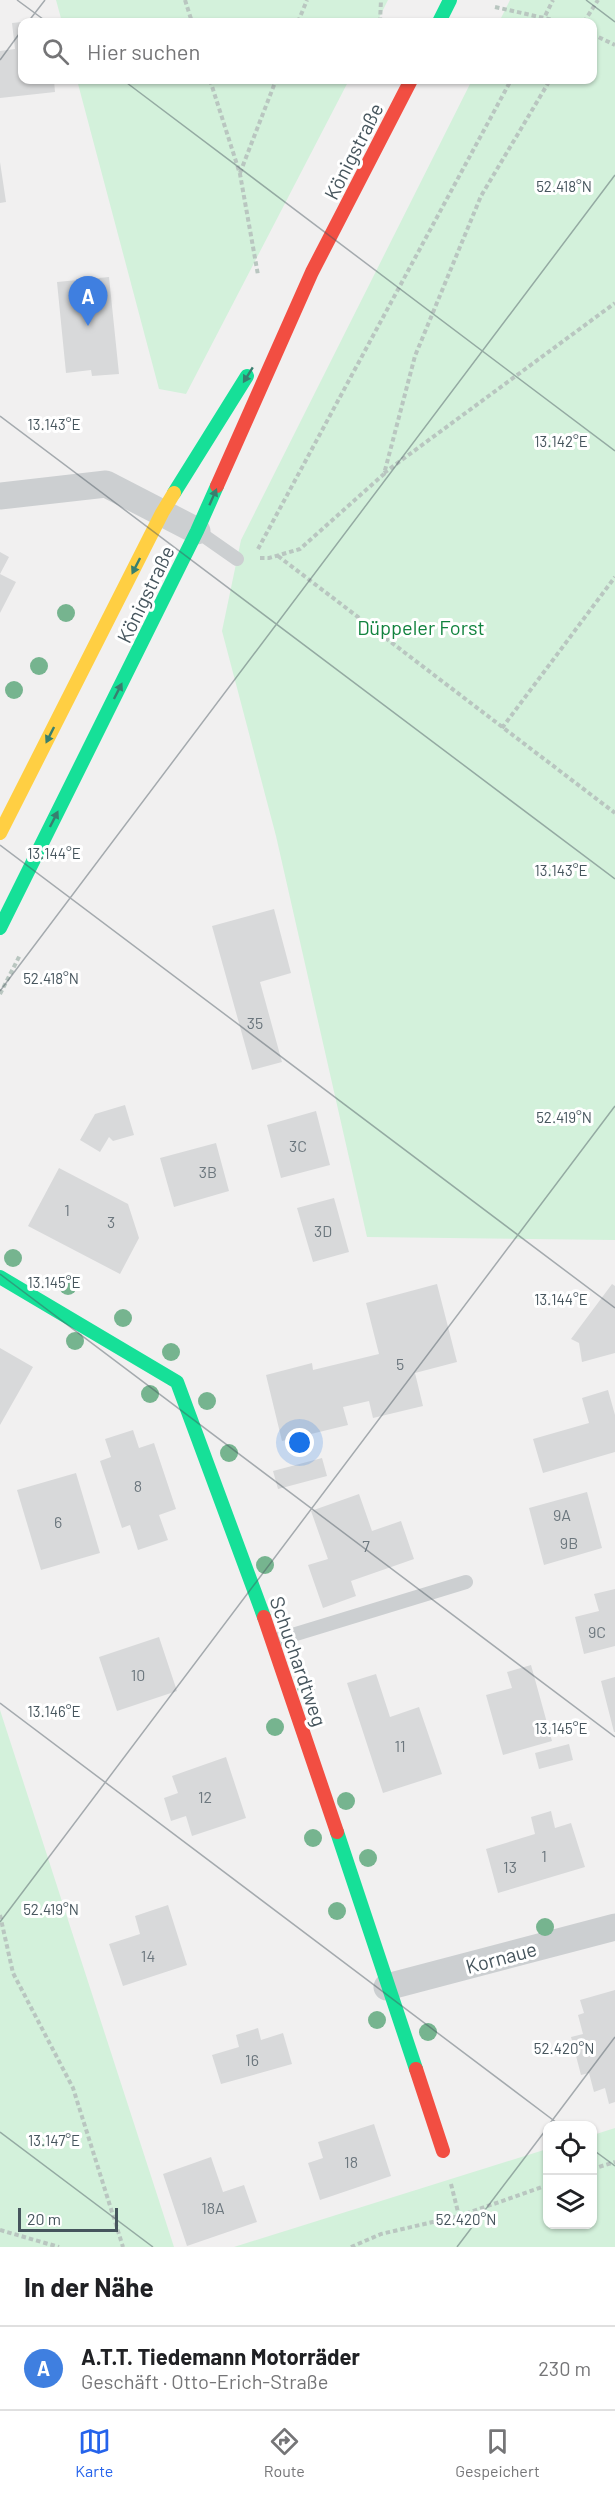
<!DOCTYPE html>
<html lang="de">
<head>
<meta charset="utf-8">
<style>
  :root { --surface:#fff; --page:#f6f6f6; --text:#202124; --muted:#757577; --line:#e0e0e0; --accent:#2563eb }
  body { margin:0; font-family:Barlow,sans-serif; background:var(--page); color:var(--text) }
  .controls { position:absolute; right:18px; bottom:18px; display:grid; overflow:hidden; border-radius:12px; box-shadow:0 2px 4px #0004 }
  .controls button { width:54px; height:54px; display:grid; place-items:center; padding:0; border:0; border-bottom:2px solid var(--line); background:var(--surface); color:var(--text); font:30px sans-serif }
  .scale { position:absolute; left:18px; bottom:15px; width:100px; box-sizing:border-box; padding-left:6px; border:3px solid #46555d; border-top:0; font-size:16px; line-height:21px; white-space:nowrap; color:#46555d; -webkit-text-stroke:4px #fff; paint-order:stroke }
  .you { position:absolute; left:300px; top:1443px; width:21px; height:21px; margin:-15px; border:4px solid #fff; border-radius:50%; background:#1a73e8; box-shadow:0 0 0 9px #1a73e833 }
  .badge { display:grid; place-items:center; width:39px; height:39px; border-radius:50%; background:var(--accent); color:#fff; font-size:20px; font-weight:700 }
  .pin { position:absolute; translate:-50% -50px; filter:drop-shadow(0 2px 3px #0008) }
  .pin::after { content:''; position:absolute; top:32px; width:21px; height:18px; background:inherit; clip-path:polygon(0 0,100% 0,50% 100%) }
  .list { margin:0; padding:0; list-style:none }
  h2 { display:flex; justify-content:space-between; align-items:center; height:78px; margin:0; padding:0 24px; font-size:26px }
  h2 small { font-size:20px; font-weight:400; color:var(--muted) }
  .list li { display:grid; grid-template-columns:39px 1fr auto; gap:18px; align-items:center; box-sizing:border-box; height:84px; padding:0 24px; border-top:2px solid var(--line) }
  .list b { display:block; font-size:22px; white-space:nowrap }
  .list p { margin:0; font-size:20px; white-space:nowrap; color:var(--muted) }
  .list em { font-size:20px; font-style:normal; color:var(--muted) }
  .icon { flex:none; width:33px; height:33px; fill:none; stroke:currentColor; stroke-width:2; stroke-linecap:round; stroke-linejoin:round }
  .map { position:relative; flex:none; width:615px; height:2247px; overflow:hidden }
  .search { position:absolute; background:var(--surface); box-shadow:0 2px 4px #0004; left:18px; right:18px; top:18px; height:66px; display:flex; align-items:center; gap:15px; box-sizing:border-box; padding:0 21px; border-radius:12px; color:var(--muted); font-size:22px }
  .sheet { height:162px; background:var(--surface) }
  nav { display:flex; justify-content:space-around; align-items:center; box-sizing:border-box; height:84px; border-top:2px solid var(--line); background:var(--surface); font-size:16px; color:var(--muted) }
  nav a { display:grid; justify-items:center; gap:3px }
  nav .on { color:var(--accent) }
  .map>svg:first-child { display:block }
  .green { fill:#d3f1db }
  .building { fill:#d8d9da }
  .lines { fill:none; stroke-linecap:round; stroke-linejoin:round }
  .path { stroke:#b9c6c0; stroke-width:4; stroke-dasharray:4.5 3; stroke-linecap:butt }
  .lane { stroke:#cccfd1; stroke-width:14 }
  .street { stroke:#cccfd1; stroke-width:27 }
  .fast { stroke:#16e098; stroke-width:14 }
  .slow { stroke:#ffcf43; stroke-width:14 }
  .jam { stroke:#f24e42; stroke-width:14 }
  .tree { fill:#76b48f }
  .oneway { fill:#387f6f }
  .ticks { fill:none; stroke:#46555d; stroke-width:1.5; stroke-opacity:0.45 }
  .labels { text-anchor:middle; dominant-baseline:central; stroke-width:6; stroke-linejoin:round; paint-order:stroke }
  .number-label { font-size:16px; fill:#6c777e }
  .street-label { font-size:20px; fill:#46555d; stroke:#fff }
  .park-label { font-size:20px; fill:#12833f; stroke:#fff }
  .ticks-label { font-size:15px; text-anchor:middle; fill:#46555d; stroke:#fff; stroke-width:6; stroke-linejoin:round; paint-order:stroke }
</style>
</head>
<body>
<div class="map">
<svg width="615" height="2247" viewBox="0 0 615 2247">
  <rect width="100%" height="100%" fill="#f1f0f0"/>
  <path class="green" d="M56 0H388L377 22H62Z
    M510 0H615V1240L367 1237 276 836 222 631 241 540 472 80H592V22H499Z
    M77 80H349L186 394 159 389Z
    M0 1710 174 2247H0Z
    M615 2128V2247H234L547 2149 548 2224H592L593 2135Z"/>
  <path class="building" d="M22 22V80H54L55 92 0 98V51L15 49 12 23Z
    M0 162 6 202 0 203Z
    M109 277 119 374 92 376 91 370 66 373 57 282Z
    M0 552 9 557 0 574 16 582 0 613Z
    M274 909 291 973 260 982 282 1062 252 1070 212 926Z
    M125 1105 134 1135 113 1141 109 1137 100 1152 80 1140 95 1114Z
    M316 1111 330 1165 281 1178 267 1125Z
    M216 1143 229 1191 174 1207 160 1158Z
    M59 1168 128 1204 139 1238 120 1274 28 1226Z
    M334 1198 349 1252 313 1262 297 1208Z
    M437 1284 457 1362 415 1373 423 1406 373 1418 369 1401 343 1407 348 1425 282 1441 266 1375 312 1363 313 1370 379 1354 366 1303Z
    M612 1284 615 1286V1353L582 1362 579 1343 571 1339Z
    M0 1348 33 1367 0 1425Z
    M608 1390 615 1415V1452L543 1473 533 1439 589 1423 582 1398Z
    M133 1430 139 1448 154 1443 176 1509 159 1515 168 1540 138 1550 130 1525 122 1528 100 1461 111 1457 105 1439Z
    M322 1458 327 1476 278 1489 273 1471Z
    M76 1473 100 1553 41 1570 17 1490Z
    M587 1492 602 1548 544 1565 529 1508Z
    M359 1494 372 1531 401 1521 414 1559 351 1581 356 1596 323 1608 308 1565 328 1559 311 1511Z
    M615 1589V1646L584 1654 575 1617 599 1611 594 1594Z
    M159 1637 177 1691 117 1711 99 1657Z
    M531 1665 552 1741 503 1755 486 1695 512 1688 507 1672Z
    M376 1674 390 1717 419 1707 442 1774 383 1793 347 1683Z
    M615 1677V1732H614L601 1681Z
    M569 1744 573 1760 539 1769 535 1753Z
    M226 1757 246 1818 192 1836 186 1816 171 1821 164 1798 178 1793 172 1776Z
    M551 1811 555 1828 571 1823 585 1867 498 1893 486 1849 535 1834 531 1817Z
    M168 1905 187 1965 123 1986 109 1944 140 1934 135 1916Z
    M615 1990V2102L609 2104 605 2088 594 2092 589 2073 581 2075 571 2037 583 2034 578 2015 584 2013 580 2000Z
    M258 2028 261 2040 283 2033 292 2064 221 2084 212 2055 239 2047 236 2035Z
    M374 2124 391 2176 320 2200 308 2163 323 2158 318 2142Z
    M211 2157 223 2192 244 2185 257 2222 187 2246 163 2174Z"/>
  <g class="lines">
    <path class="path" d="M185 0 192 22
      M495 7 562 22
      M298 22 307 0
      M380 22 381 0
      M542 22 553 0
      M584 22 598 0
      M592 34 615 45
      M210 80 240 174 258 275
      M240 173 276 80
      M384 473 615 303
      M258 549 511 80
      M278 556 615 813
      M260 558H269L300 549 384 474 415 356 481 196 550 80
      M502 728 615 577
      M0 994 20 955
      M0 1915 13 1973 73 2088 123 2247
      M592 2169 615 2162
      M451 2184 459 2216
      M0 2230 59 2247
      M351 2247 381 2234 459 2216 548 2185"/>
    <path class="lane" d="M197 531 237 559
      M273 1641 466 1582"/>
    <path class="street" d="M0 496 106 484 197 531
      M387 1987 615 1927"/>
    <path class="fast" d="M439 22 450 0
      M174 493 247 376
      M0 928 197 531 217 486
      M0 1277 177 1382 264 1617
      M337 1832 416 2069"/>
    <path class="slow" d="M0 833 162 513 174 493"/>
    <path class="jam" d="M217 486 312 272 411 80
      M264 1617 337 1832
      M416 2069 443 2151"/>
  </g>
  <g class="tree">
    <circle cx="66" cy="613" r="9"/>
    <circle cx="39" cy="666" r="9"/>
    <circle cx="14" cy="690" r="9"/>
    <circle cx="13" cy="1258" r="9"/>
    <circle cx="68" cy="1286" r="9"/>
    <circle cx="123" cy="1318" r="9"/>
    <circle cx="75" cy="1341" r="9"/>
    <circle cx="171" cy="1352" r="9"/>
    <circle cx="150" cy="1394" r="9"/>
    <circle cx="207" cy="1401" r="9"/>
    <circle cx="229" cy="1453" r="9"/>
    <circle cx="265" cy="1565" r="9"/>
    <circle cx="306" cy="1687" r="9"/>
    <circle cx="275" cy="1727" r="9"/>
    <circle cx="346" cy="1801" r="9"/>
    <circle cx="313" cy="1838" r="9"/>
    <circle cx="368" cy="1858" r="9"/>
    <circle cx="337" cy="1911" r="9"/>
    <circle cx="545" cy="1927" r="9"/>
    <circle cx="377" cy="2020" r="9"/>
    <circle cx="428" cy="2032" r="9"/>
  </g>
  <defs><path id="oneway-solid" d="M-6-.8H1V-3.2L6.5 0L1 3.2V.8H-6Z" transform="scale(1.5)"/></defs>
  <g class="oneway">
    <use href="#oneway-solid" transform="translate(248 375) rotate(122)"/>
    <use href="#oneway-solid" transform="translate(213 497) rotate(-66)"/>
    <use href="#oneway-solid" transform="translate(136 566) rotate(117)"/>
    <use href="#oneway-solid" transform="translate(118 691) rotate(-63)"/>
    <use href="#oneway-solid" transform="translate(50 735) rotate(117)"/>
    <use href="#oneway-solid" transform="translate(54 819) rotate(-63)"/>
  </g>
  <path class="ticks" d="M17 0 47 22M586 0 615 22M28 22 45 0M0 60 22 30M123 80 615 451M0 416 615 879M0 845 615 1308M0 991 615 175M0 1274 615 1737M0 1703 561 2126M0 1922 615 1106M548 2126 615 2037M0 2132 153 2247M592 2149 615 2166M457 2247 548 2127"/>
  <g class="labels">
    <g class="number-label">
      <text x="255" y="1022">35</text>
      <text x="298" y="1145">3C</text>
      <text x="208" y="1171">3B</text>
      <text x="67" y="1209">1</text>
      <text x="111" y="1221">3</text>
      <text x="323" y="1230">3D</text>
      <text x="400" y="1363">5</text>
      <text x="138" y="1485">8</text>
      <text x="562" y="1514">9A</text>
      <text x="58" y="1521">6</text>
      <text x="569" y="1542">9B</text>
      <text x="366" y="1545">7</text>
      <text x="597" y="1631">9C</text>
      <text x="138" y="1674">10</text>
      <text x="400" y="1745">11</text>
      <text x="205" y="1796">12</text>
      <text x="544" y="1855">1</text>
      <text x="510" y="1866">13</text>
      <text x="148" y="1955">14</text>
      <text x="252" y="2059">16</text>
      <text x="351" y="2161">18</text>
      <text x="213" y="2207">18A</text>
    </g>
    <g class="street-label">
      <text transform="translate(353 151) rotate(-63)">Königstraße</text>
      <text transform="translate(145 594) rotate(-64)">Königstraße</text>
      <text transform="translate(299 1661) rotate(71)">Schuchardtweg</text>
      <text transform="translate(501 1957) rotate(-15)">Kornaue</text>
    </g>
    <g class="park-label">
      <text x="421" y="627">Düppeler Forst</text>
    </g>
  </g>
  <g class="ticks-label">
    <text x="564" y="192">52.418°N</text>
    <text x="54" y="430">13.143°E</text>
    <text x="561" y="447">13.142°E</text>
    <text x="54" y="859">13.144°E</text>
    <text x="561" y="876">13.143°E</text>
    <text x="51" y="984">52.418°N</text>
    <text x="564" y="1123">52.419°N</text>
    <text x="54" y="1288">13.145°E</text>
    <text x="561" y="1305">13.144°E</text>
    <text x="54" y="1717">13.146°E</text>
    <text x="561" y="1734">13.145°E</text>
    <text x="51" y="1915">52.419°N</text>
    <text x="564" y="2054">52.420°N</text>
    <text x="54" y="2146">13.147°E</text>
    <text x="466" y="2225">52.420°N</text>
  </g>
</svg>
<div class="controls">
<button><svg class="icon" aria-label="locate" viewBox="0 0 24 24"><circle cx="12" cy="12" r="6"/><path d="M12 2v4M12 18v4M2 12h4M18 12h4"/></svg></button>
<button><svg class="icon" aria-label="layers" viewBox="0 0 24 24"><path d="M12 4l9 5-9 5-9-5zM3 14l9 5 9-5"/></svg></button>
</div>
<div class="scale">20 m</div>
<div class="you"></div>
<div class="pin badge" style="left:88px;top:326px;background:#3f7fe0">A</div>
<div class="search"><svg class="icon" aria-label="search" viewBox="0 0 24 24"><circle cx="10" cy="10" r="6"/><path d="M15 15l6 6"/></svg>Hier suchen</div>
</div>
<section class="sheet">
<h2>In der Nähe<small></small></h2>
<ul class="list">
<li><span class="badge" style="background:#3f7fe0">A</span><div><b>A.T.T. Tiedemann Motorräder</b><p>Geschäft · Otto-Erich-Straße</p></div><em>230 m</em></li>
</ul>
</section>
<nav>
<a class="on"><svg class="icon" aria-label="map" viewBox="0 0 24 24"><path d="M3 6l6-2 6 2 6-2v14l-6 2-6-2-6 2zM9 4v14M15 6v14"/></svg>Karte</a>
<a><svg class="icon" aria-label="directions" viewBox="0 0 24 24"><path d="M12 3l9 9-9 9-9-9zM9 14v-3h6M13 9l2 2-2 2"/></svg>Route</a>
<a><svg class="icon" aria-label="saved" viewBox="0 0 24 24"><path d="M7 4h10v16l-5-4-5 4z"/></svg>Gespeichert</a>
</nav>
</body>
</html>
